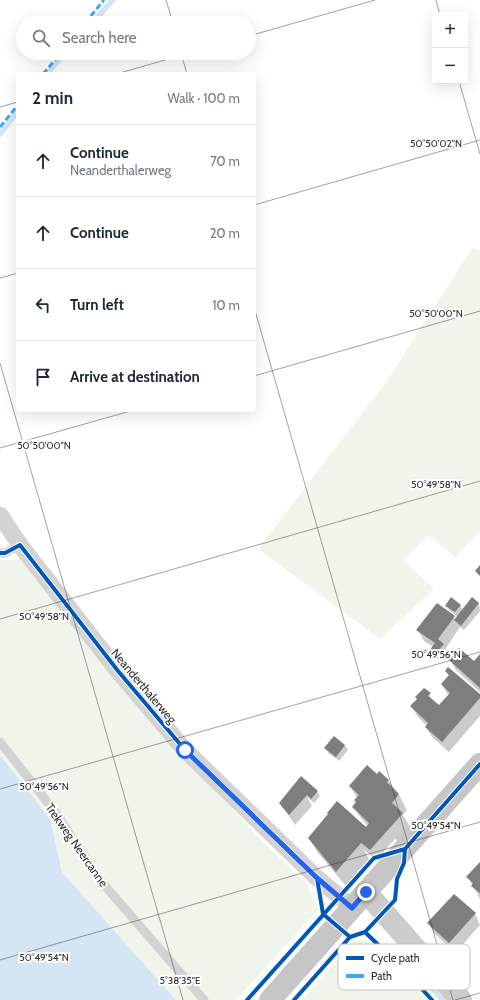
<!DOCTYPE html>
<html lang="en">
<head>
<meta charset="utf-8">
<style>
  :root { --surface:#fff; --page:#f6f6f7; --text:#1f2937; --muted:#747a83; --line:#e0e1e3 }
  body { margin:0; font-family:Cabin,sans-serif; background:var(--page); color:var(--text) }
  .controls { position:absolute; right:12px; top:12px; display:grid; overflow:hidden; border-radius:4px; box-shadow:0 4px 16px #0002 }
  .controls button { width:36px; height:36px; display:grid; place-items:center; padding:0; border:0; border-bottom:1px solid var(--line); background:var(--surface); color:var(--text); font:20px sans-serif }
  .stop { position:absolute; width:12px; height:12px; margin:-9px; border:3px solid #2563eb; border-radius:50%; background:#fff }
  .stop.end { background:#2563eb; border-color:#fff; box-shadow:0 1px 4px #0008 }
  .list { margin:0; padding:0; list-style:none }
  h2 { display:flex; justify-content:space-between; align-items:center; height:52px; margin:0; padding:0 16px; font-size:17px }
  h2 small { font-size:13px; font-weight:400; color:var(--muted) }
  .list li { display:grid; grid-template-columns:26px 1fr auto; gap:12px; align-items:center; box-sizing:border-box; height:72px; padding:0 16px; border-top:1px solid var(--line) }
  .list b { display:block; font-size:15px; white-space:nowrap }
  .list p { margin:0; font-size:13px; white-space:nowrap; color:var(--muted) }
  .list em { font-size:13px; font-style:normal; color:var(--muted) }
  .icon { flex:none; width:22px; height:22px; fill:none; stroke:currentColor; stroke-width:2; stroke-linecap:round; stroke-linejoin:round }
  .map { position:relative; flex:none; width:480px; height:1000px; overflow:hidden }
  .search { position:absolute; background:var(--surface); box-shadow:0 4px 16px #0002; left:16px; top:16px; width:240px; height:44px; display:flex; align-items:center; gap:10px; box-sizing:border-box; padding:0 14px; border-radius:22px; color:var(--muted); font-size:15px }
  .panel { position:absolute; background:var(--surface); box-shadow:0 4px 16px #0002; left:16px; top:72px; width:240px; height:340px; border-radius:4px }
  .map>svg:first-child { display:block }
  .green { fill:#eff5eb }
  .water { fill:#d6e5f3 }
  .shadow { fill:#0003 }
  .lines { fill:none; stroke-linecap:round; stroke-linejoin:round }
  .stream { stroke:#d6e5f3; stroke-width:5.5 }
  .building { fill:#7e7e7e }
  .lane { stroke:#d3d3d3; stroke-width:9 }
  .street { stroke:#d3d3d3; stroke-width:17 }
  .secondary { stroke:#ccc; stroke-width:22 }
  .primary { stroke:#c6c6c6; stroke-width:22 }
  .quiet { stroke:#3fa9f5; stroke-width:3; stroke-dasharray:6 3; stroke-linecap:butt }
  .cycleway-casing { stroke:#fff; stroke-width:6 }
  .cycleway { stroke:#0057b8; stroke-width:4 }
  .route { stroke:#2563eb; stroke-width:5 }
  .ticks { fill:none; stroke:#2e2e2e; stroke-width:1; stroke-opacity:0.45 }
  .labels { text-anchor:middle; dominant-baseline:central; stroke-width:4; stroke-linejoin:round; paint-order:stroke }
  .street-label { font-size:12px; fill:#2e2e2e; stroke:#fff }
  .key { fill:#fff; stroke:#c0c0c0; stroke-width:1 }
  .key-label { font-size:11px; fill:#2e2e2e }
  .ticks-label { font-size:10px; text-anchor:middle; fill:#2e2e2e; stroke:#fff; stroke-width:4; stroke-linejoin:round; paint-order:stroke }
</style>
</head>
<body>
<div class="map">
<svg width="480" height="1000" viewBox="0 0 480 1000">
  <rect width="100%" height="100%" fill="#fff"/>
  <path class="green" d="M473 247 480 251V532L455 557 429 535 404 560 434 589 380 639 258 549 386 382Z
    M0 560H22L116 681 263 842 307 884 319 909 236 1000H176L62 872 50 819 0 755Z
    M367 940 426 1000H302L355 941Z"/>
  <path class="water" d="M0 755 50 819 62 872 176 1000H0Z"/>
  <path class="shadow" d="M472 598 479 604 480 611 464 630 460 627 438 660 430 651 433 647 424 641 418 630 454 617 455 620 458 617 450 611 447 606 460 605 463 610Z
    M480 656V692L456 670 450 660 474 663Z
    M446 671 480 695V716L449 752 432 737 426 727 427 726 418 717 412 707 424 689 439 707 448 695 442 685 450 677Z
    M345 745 348 750 339 761 328 753 326 748Z
    M377 775 388 780 399 795 407 810 403 815 411 828 399 842 395 839 376 860 364 850 369 859 346 886 318 853 309 838 366 828 368 826 360 817 354 807 357 798 350 786Z
    M317 791 320 796 314 803 307 797 312 806 295 825 280 803Z
    M480 863V899L468 877Z
    M475 914 480 925 455 953 434 933 428 923Z"/>
  <g class="lines">
    <path class="stream" d="M92 23 113 0
      M47 74 65 53
      M0 134 18 111
      M430 986 443 1000"/>
  </g>
  <path class="building" d="M480 565V576L475 571Z
    M451 597 461 605 455 612 445 606Z
    M472 597 479 603 461 626 454 620Z
    M437 603 455 616 438 639 444 644 434 655 429 651 435 643 416 630Z
    M459 648 474 661 480 654V688L449 660Z
    M448 667 480 694V698L442 742 425 727 428 723 410 706 417 699 415 697 424 688 431 693 428 696 439 705 450 693 441 684 449 675 445 671Z
    M334 736 345 745 336 757 324 748Z
    M367 765 377 774 379 771 389 780 387 782 399 794 392 803 403 813 370 850 361 843 336 872 308 838 328 814 327 813 337 801 366 827 369 823 352 807 356 802 354 800 359 795 349 786Z
    M301 776 318 791 311 799 307 795 289 815 279 803Z
    M480 862V893L471 886 473 883 466 877Z
    M454 894 476 913 449 943 427 923Z"/>
  <g class="lines">
    <path class="lane" d="M0 553H5L20 545
      M0 742 56 813 99 879 204 1000"/>
    <path class="street" d="M0 515 20 545 118 671 185 750 317 878 353 908"/>
    <path class="secondary" d="M366 892 461 1000"/>
    <path class="primary" d="M270 1000 480 764"/>
    <path class="quiet" d="M85 23 104 0
      M43 74 61 53
      M0 127 18 105"/>
    <g class="cycleway-casing">
      <path id="cycleway" d="M0 553H5L20 545 118 671 185 750 317 878 323 914 350 937
        M405 849 480 764
        M365 932 412 978 432 1000
        M247 1000 374 858 405 849
        M294 1000 350 937 365 932 395 900 397 879 404 863 405 849"/>
    </g>
    <use href="#cycleway" class="cycleway"/>
  </g>
  <g class="lines">
    <path class="route" d="M185 750 317 878 352 908 366 892"/>
  </g>
  <path class="ticks" d="M166 0 173 23M436 0 440 15M249 36 375 0M181 53 187 74M116 74 190 53M459 81 480 154M0 107 18 102M254 205 480 140M0 278 18 273M254 307 453 1000M0 363 183 1000M254 376 480 311M0 448 134 410M0 619 480 481M0 789 480 652M0 960 480 822M455 1000 480 993"/>
  <g class="labels">
    <g class="street-label">
      <text transform="translate(144 686) rotate(50)">Neanderthalerweg</text>
      <text transform="translate(77 845) rotate(55)">Trekweg Neercanne</text>
    </g>
  </g>
  <rect x="338" y="944" width="132" height="46" rx="6" class="key"/>
  <rect x="346" y="956" width="18" height="4" fill="#0057b8"/>
  <rect x="346" y="974" width="18" height="4" fill="#3fa9f5"/>
  <g class="key-label">
    <text x="371" y="962">Cycle path</text>
    <text x="371" y="980">Path</text>
  </g>
  <g class="ticks-label">
    <text x="436" y="147">50°50'02"N</text>
    <text x="436" y="317">50°50'00"N</text>
    <text x="44" y="449">50°50'00"N</text>
    <text x="436" y="488">50°49'58"N</text>
    <text x="44" y="620">50°49'58"N</text>
    <text x="436" y="658">50°49'56"N</text>
    <text x="44" y="790">50°49'56"N</text>
    <text x="436" y="829">50°49'54"N</text>
    <text x="44" y="961">50°49'54"N</text>
    <text x="180" y="984">5°38'35"E</text>
  </g>
</svg>
<div class="controls">
<button>+</button>
<button>−</button>
</div>
<div class="stop" style="left:185px;top:750px"></div>
<div class="stop end" style="left:366px;top:892px"></div>
<div class="search"><svg class="icon" aria-label="search" viewBox="0 0 24 24"><circle cx="10" cy="10" r="6"/><path d="M15 15l6 6"/></svg>Search here</div>
<section class="panel">
<h2>2 min<small>Walk · 100 m</small></h2>
<ul class="list">
<li><svg class="icon" aria-label="ahead" viewBox="0 0 24 24"><path d="M12 20V5M6 11l6-6 6 6"/></svg><div><b>Continue</b><p>Neanderthalerweg</p></div><em>70 m</em></li>
<li><svg class="icon" aria-label="ahead" viewBox="0 0 24 24"><path d="M12 20V5M6 11l6-6 6 6"/></svg><div><b>Continue</b></div><em>20 m</em></li>
<li><svg class="icon" aria-label="left" viewBox="0 0 24 24"><path d="M17 20v-9H6M10 6l-5 5 5 5"/></svg><div><b>Turn left</b></div><em>10 m</em></li>
<li><svg class="icon" aria-label="arrive" viewBox="0 0 24 24"><path d="M6 21V4h12l-3 4 3 4H6"/></svg><div><b>Arrive at destination</b></div></li>
</ul>
</section>
</div>
</body>
</html>
